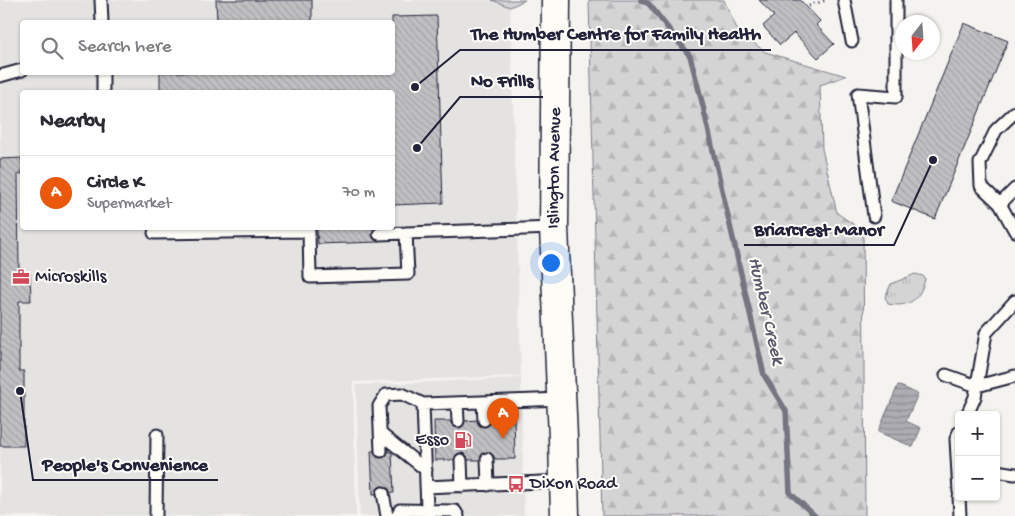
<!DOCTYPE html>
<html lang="en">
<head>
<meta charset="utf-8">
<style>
  :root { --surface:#fff; --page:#f2f2f3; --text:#2b2b33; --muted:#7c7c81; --line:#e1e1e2; --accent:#ea580c }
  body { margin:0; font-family:"Gochi Hand",sans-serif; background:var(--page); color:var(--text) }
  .controls { position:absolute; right:15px; bottom:15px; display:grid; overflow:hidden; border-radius:5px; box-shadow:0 1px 4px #0004 }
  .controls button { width:45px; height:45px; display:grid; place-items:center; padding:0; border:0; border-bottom:1px solid var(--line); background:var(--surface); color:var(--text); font:25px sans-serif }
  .compass { position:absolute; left:895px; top:15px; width:45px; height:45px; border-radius:50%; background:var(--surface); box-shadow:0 1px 4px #0004; rotate:197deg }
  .you { position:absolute; left:550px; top:262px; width:18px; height:18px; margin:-12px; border:4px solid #fff; border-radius:50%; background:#1a73e8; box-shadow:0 0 0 8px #1a73e833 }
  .badge { display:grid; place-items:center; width:32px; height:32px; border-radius:50%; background:var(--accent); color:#fff; font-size:16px; font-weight:700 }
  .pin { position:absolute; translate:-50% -41px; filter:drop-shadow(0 1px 2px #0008) }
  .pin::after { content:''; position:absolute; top:26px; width:18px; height:15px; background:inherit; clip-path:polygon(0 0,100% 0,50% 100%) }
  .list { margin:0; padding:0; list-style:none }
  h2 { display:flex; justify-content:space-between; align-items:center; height:65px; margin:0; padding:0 20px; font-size:21px }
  h2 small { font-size:16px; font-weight:400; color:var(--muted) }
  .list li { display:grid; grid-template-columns:32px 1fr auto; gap:15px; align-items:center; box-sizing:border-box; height:75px; padding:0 20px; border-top:1px solid var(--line) }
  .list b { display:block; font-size:19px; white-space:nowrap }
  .list p { margin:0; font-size:16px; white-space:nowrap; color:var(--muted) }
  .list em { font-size:16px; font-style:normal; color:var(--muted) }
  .icon { flex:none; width:28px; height:28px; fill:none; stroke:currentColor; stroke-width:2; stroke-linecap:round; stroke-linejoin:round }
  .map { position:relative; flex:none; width:1015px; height:516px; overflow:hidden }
  .search { position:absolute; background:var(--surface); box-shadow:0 1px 4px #0004; left:20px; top:20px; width:375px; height:55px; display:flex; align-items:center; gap:12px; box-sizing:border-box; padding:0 18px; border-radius:5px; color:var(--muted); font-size:19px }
  .panel { position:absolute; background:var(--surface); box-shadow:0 1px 4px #0004; left:20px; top:90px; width:375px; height:140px; border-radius:5px }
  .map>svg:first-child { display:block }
  .built { fill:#e4e3e2; fill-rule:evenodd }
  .forest { fill:url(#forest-firs); stroke:#7c7b88 }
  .park { fill:url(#park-tufts); stroke:#7c7b88 }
  .water { fill:url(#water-rules); stroke:#757582 }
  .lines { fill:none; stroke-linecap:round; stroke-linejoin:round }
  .stream { stroke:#757582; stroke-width:5.5 }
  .building { fill:url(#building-back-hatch); stroke:#22223b }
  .lane-casing { stroke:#22223b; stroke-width:15 }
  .secondary-casing { stroke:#22223b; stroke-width:31 }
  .path { stroke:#22223b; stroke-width:3; stroke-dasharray:1 4; stroke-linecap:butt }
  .lane { stroke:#fdfcf7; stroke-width:11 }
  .secondary { stroke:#fdfcf7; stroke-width:28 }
  .labels { text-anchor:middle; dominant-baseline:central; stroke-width:4; stroke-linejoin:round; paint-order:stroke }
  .street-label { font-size:18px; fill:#22223b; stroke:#fdfcf7 }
  .poi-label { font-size:18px; fill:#22223b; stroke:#fdfcf7; text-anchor:start }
  .water-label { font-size:19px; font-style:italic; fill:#59596b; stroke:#fdfcf7 }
  .leader { fill:none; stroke:#22223b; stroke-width:2 }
  .callout-dot { fill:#22223b; stroke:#fdfcf7; stroke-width:2 }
  .callout-label { font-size:19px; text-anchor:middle; font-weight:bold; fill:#22223b; stroke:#fdfcf7; stroke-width:4; stroke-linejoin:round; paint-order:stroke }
</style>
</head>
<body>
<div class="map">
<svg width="1015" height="516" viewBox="0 0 1015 516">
  <defs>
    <pattern id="forest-firs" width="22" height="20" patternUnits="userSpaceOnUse" patternTransform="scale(1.25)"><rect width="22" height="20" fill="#d5d4d5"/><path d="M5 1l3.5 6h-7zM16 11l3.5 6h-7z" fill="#b7b6b8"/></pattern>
    <pattern id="park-tufts" width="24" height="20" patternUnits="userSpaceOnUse" patternTransform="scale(1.25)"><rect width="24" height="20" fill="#d5d4d5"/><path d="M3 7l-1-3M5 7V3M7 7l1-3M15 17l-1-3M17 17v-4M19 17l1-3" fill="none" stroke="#b7b6b8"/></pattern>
    <pattern id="water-rules" width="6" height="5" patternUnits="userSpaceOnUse" patternTransform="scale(1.25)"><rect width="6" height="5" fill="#acacb2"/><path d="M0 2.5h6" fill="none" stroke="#8c8c92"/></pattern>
    <pattern id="building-back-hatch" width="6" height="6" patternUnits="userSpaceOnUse" patternTransform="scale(1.25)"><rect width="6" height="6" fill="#c0bfc2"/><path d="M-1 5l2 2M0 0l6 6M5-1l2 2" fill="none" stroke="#a5a4a8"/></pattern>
  </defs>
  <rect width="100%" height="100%" fill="#f4f3ef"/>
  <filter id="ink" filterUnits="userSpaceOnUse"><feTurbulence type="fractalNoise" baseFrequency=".02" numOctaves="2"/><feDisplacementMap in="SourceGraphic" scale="10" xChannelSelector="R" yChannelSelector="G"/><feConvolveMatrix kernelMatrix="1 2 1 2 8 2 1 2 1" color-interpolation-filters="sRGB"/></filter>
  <g filter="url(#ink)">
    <path class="built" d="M0 0H492L510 7 521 376 353 382 356 516H0ZM22 22H392V72H22ZM22 92H392V228H22Z
      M521 378 524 514 522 516H360L356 385Z"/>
    <path class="forest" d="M589 0H724L737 29 765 52 846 76 820 85 822 149 837 213 863 231 865 516H602Z"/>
    <path class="park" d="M492 0H525L510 7Z
      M915 274 923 276 925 279C920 299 910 308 888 304L885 297 891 284Z"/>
    <path class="water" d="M898 385 918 394 906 421 921 428 913 447 878 432Z"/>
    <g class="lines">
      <path class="stream" d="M641 0 649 4 690 56 702 102 764 375 786 411 790 493 815 516"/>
    </g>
    <path class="building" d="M216 0H312V22H217Z
      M759 0H800L820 21 816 25 834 44 818 58 794 33 780 45 763 26 774 16Z
      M437 16 443 203 392 205V92H160V72H392V17Z
      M964 23 1008 41 935 219 891 201Z
      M22 158V174H18L19 272 30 273 31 301H19V371H24V446H0V159Z
      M317 228H375L372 235 375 240 379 242 318 244Z
      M491 415H514L515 459H495L493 455 487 452 483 453 480 460H468L467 456 461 453 457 454 454 460H435L434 421H450L452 425 458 428 462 427 465 421 477 420 480 426 485 427 490 424Z
      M371 451H374L377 457 381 458 385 457 388 451 392 453 394 493H391L388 488 382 486 378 488 376 494H373Z"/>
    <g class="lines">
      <g class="lane-casing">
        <path id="lane" d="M101 0 102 22
          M844 0 852 41
          M103 72V92
          M0 76 22 70
          M1015 189 1000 204 1015 231
          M1000 204 981 186 980 163 996 130 1015 112
          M874 216 858 94 896 97V0
          M154 233 309 231 310 277 408 274 406 233 554 228
          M379 234 406 233
          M946 375 977 386 1015 376
          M483 402 484 420
          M457 403 458 421
          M967 415 975 397 986 333 1015 301
          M959 432 956 439 959 492
          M381 434 426 470
          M381 451 379 406 386 395 402 394 423 404
          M487 459 488 485
          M461 460 462 486
          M996 471 1015 474
          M426 487 564 481
          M383 493 387 516
          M959 497 960 516
          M427 509 423 404 562 399
          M156 516 157 435
          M397 516 400 510 455 511 458 516"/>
      </g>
      <g class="secondary-casing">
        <path id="secondary" d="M556 0 554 228 563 438 565 516"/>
      </g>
      <path class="path" d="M809 6 826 0"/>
      <use href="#lane" class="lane"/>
      <use href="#secondary" class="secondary"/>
    </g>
  </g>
  <defs>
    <g id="office-bare" transform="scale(1.35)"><path d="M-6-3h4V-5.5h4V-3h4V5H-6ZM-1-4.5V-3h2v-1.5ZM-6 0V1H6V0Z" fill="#d1495b" stroke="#fdfcf7" stroke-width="2.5" paint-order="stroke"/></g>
    <g id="fuel-bare" transform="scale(1.35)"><path d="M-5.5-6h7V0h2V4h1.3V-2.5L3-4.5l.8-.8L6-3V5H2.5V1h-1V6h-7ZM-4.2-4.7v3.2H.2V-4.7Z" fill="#d1495b" stroke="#fdfcf7" stroke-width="2.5" paint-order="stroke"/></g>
    <g id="bus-bare" transform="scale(1.35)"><path d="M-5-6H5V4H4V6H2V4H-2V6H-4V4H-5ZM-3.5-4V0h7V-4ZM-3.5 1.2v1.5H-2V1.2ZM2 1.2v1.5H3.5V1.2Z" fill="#d1495b" stroke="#fdfcf7" stroke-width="2.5" paint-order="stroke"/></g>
  </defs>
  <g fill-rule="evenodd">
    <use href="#office-bare" x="21" y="277"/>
    <use href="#fuel-bare" x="463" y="440"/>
    <use href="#bus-bare" x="516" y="484"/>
  </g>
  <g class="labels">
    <g class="street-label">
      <text transform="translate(555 168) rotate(-89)">Islington Avenue</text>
    </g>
    <g class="poi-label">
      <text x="35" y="277">Microskills</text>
      <text x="449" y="440" text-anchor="end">Esso</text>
      <text x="530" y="484">Dixon Road</text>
    </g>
    <g class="water-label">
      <text transform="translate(765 311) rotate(77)">Humber Creek</text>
    </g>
  </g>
  <path class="leader" d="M415 87L460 50H771M417 148L460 97H543M933 160L894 245H744M20 391L33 480H218"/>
  <g class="callout-dot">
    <circle cx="415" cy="87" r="5"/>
    <circle cx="417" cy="148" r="5"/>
    <circle cx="933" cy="160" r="5"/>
    <circle cx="20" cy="391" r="5"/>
  </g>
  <g class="callout-label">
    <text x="616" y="39">The Humber Centre for Family Health</text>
    <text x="502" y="86">No Frills</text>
    <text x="819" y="235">Briarcrest Manor</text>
    <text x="125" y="470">People's Convenience</text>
  </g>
</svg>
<div class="controls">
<button>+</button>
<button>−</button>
</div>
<svg class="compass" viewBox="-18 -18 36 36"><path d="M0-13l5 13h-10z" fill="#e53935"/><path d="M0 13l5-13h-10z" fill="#7c7c81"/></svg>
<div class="you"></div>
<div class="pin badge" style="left:503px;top:439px">A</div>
<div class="search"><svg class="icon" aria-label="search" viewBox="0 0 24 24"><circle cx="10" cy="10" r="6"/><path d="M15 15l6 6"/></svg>Search here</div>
<section class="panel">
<h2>Nearby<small></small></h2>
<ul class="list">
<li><span class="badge">A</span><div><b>Circle K</b><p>Supermarket</p></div><em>70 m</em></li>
</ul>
</section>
</div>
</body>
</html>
